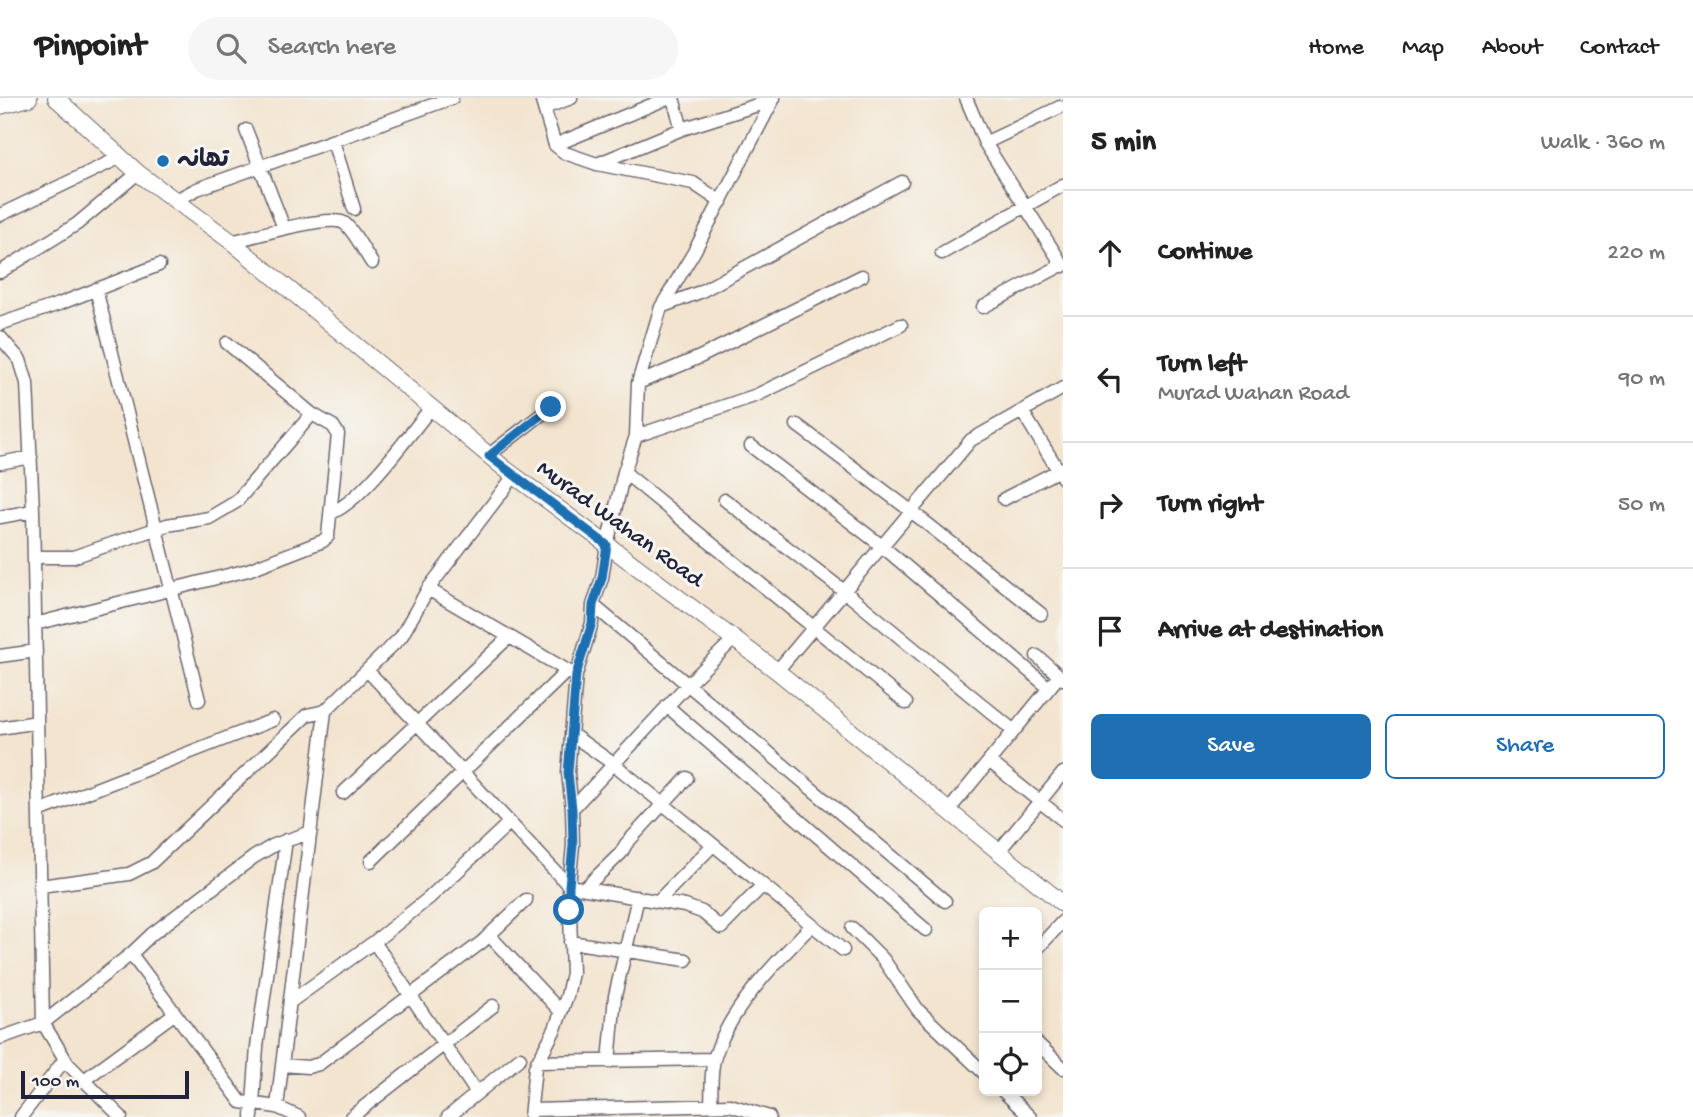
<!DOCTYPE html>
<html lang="en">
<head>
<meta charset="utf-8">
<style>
  :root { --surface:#fff; --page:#f6f6f6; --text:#222; --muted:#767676; --line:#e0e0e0; --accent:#1f6fb2 }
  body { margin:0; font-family:"Gochi Hand","Playpen Sans Arabic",sans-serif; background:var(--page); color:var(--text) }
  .controls { position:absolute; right:21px; bottom:21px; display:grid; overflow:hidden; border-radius:10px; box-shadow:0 4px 10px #0003 }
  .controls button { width:63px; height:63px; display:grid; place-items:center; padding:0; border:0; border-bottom:2px solid var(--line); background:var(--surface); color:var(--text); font:35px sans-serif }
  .scale { position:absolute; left:21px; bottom:18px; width:168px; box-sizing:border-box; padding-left:7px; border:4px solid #22223b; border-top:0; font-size:19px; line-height:24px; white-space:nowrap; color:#22223b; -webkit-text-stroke:5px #f6f6f2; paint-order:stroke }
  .stop { position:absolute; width:21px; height:21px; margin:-16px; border:5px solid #1f6fb2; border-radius:50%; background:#fff }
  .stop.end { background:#1f6fb2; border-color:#fff; box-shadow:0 2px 7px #0008 }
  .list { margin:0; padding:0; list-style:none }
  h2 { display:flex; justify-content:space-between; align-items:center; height:91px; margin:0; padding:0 28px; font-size:30px }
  h2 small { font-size:23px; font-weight:400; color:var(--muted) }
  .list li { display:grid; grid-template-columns:46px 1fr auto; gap:21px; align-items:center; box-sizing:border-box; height:126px; padding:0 28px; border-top:2px solid var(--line) }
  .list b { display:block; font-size:26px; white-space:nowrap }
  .list p { margin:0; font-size:23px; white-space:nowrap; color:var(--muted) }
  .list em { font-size:23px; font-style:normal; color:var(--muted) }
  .actions { display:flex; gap:14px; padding:21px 28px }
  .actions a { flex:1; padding:16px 0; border:2px solid var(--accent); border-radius:10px; text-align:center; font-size:24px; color:var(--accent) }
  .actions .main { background:var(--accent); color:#fff }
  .icon { flex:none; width:38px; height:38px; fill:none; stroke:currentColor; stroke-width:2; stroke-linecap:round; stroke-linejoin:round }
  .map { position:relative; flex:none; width:1063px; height:1019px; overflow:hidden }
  header { display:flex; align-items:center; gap:42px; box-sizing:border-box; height:98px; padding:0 35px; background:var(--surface); border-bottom:2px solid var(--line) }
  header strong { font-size:33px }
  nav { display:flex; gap:38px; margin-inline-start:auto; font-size:24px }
  .search { width:490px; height:63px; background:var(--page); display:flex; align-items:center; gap:18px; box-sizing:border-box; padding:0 24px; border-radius:38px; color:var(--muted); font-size:26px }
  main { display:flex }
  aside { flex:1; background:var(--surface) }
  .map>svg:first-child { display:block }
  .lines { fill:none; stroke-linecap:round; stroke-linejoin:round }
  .minor-casing { stroke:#6b666f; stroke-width:15 }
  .tertiary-casing { stroke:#6b666f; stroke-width:18 }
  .minor { stroke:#fff; stroke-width:12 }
  .tertiary { stroke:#fff; stroke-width:16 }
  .route { stroke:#1f6fb2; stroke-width:9 }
  .poi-dot { fill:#1f6fb2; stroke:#f6f6f2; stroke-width:2.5 }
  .labels { text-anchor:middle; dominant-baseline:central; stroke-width:6; stroke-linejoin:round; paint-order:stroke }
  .poi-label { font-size:24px; font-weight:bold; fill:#22223b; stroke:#f6f6f2; text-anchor:start }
  .street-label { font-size:24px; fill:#22223b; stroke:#f6f6f2 }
</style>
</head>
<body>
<header>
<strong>Pinpoint</strong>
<div class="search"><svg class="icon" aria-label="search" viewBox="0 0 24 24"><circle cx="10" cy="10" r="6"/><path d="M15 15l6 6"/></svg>Search here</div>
<nav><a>Home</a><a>Map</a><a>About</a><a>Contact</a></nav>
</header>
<main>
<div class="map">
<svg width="1063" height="1019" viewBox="0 0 1063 1019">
  <rect width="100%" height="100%" fill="#f6f6f2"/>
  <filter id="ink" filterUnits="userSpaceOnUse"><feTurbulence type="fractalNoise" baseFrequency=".0143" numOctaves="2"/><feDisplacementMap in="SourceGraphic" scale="14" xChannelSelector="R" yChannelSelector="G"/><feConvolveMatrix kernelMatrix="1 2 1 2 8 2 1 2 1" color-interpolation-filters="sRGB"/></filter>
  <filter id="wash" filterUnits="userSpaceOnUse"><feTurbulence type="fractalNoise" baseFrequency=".00686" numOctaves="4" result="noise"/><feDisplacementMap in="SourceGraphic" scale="28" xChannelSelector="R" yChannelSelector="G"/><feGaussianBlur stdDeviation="1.57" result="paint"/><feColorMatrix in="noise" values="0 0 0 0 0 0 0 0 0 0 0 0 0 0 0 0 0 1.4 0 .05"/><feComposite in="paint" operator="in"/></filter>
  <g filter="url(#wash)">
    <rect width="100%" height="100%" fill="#f3e4cf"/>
  </g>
  <g filter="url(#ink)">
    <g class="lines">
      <g class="minor-casing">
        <path id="minor" d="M541 0 555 47 565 55 597 66 693 85 721 104
          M966 0 985 45 1063 168
          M544 10 571 0
          M682 31 773 2
          M246 32 284 130
          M333 43 354 111
          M985 45 1060 9
          M555 47 668 0
          M597 66 682 31 673 0
          M176 102 197 91 452 0
          M0 117 121 59
          M232 144C251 139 328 116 344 125 353 131 365 155 372 165
          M942 155 1063 87
          M0 174 77 126 138 75
          M96 191 199 602
          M661 209 700 194 902 84
          M983 209 1062 167
          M0 226 59 206 159 167
          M0 239 20 262 27 285 33 413 43 925 68 966 121 1019
          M638 285 700 259 862 178
          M1022 313 1063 380
          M797 327 911 413 1041 516
          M636 338 757 297 901 227
          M751 348 882 448 1049 590
          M489 357 551 309
          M0 365 31 359
          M624 374 906 605
          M1004 401 1063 370
          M725 402 844 493 1014 633
          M331 415C362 403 408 338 431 310
          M0 419 33 413
          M34 459H73L167 427 209 420 236 404 312 316
          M428 491 573 576
          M593 507 945 803
          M35 526 248 472 323 443 328 438 338 336 333 328 312 316 227 245
          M0 558 36 553
          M1037 558 1063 581
          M367 572 569 788 685 808 702 814 721 830 763 787
          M777 573 971 342 1063 290
          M667 608 926 832
          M0 630 37 624
          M571 636 615 667 843 852
          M989 663 1063 722
          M343 695 509 539
          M572 711 689 585 735 540
          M949 712 1059 578
          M39 713 273 622
          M999 753 1063 675
          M371 763 566 574
          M40 788 129 776 151 765 307 617 325 613 401 539 428 491 514 378
          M585 790 621 755 626 746 687 680
          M659 802 713 747
          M852 830 883 861 918 912 984 975
          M489 837 561 914
          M374 844 477 995
          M570 844 686 862
          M1037 851 1063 823
          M131 856 241 1004 277 1009 299 1019
          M290 904 374 844 429 800 509 725
          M0 940 43 925 131 856 152 836 254 759 274 747 311 734
          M1037 945 1063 970
          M537 964 714 961
          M609 964 615 898 638 799
          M282 967 308 969 319 966 482 844 526 802
          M84 982 174 916
          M1003 993 1030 1019
          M711 1007C712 992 710 973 715 958 730 910 777 863 812 827
          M277 1009 325 613
          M531 1012 730 1007 769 1019
          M21 1019 65 961
          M252 1019 257 949 286 742
          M351 1019 493 908
          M448 1019 520 960
          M530 1019 535 969 555 931 567 898 572 875 569 788 573 747 572 711 568 675 576 577 592 525 593 507 602 480 607 447 624 374 636 338 638 285 661 209 694 154 774 0"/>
      </g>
      <g class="tertiary-casing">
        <path id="tertiary" d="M56 0 138 75 232 144 504 370 777 573 1063 806
          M0 8 29 0"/>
      </g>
      <use href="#minor" class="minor"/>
      <use href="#tertiary" class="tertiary"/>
    </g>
  </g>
  <g class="lines" filter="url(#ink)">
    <path class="route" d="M551 309 489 358 607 447 602 480 593 507 592 525 576 577 568 675 572 711 573 747 569 788V812"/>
  </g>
  <circle class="poi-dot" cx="163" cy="63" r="7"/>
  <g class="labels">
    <g class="poi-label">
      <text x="177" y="63">تھانہ</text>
    </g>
    <g class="street-label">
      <text transform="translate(619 427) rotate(36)">Murad Wahan Road</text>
    </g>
  </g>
</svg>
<div class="controls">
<button>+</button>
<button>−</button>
<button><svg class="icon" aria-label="locate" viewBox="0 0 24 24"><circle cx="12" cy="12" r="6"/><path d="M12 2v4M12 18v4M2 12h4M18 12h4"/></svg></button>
</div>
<div class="scale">100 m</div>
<div class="stop" style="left:569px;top:812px"></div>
<div class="stop end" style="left:551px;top:309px"></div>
</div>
<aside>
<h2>5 min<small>Walk · 360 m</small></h2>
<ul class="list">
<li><svg class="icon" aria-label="ahead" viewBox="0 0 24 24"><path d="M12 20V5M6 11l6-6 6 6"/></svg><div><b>Continue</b></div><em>220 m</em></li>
<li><svg class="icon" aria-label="left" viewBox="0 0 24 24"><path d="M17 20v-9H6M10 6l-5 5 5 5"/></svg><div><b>Turn left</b><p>Murad Wahan Road</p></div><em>90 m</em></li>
<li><svg class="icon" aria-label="right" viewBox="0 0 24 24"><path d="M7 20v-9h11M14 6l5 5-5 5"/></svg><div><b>Turn right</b></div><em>50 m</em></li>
<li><svg class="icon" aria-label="arrive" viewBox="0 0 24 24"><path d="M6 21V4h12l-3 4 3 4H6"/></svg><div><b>Arrive at destination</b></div></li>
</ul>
<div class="actions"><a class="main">Save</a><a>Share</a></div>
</aside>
</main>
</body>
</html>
